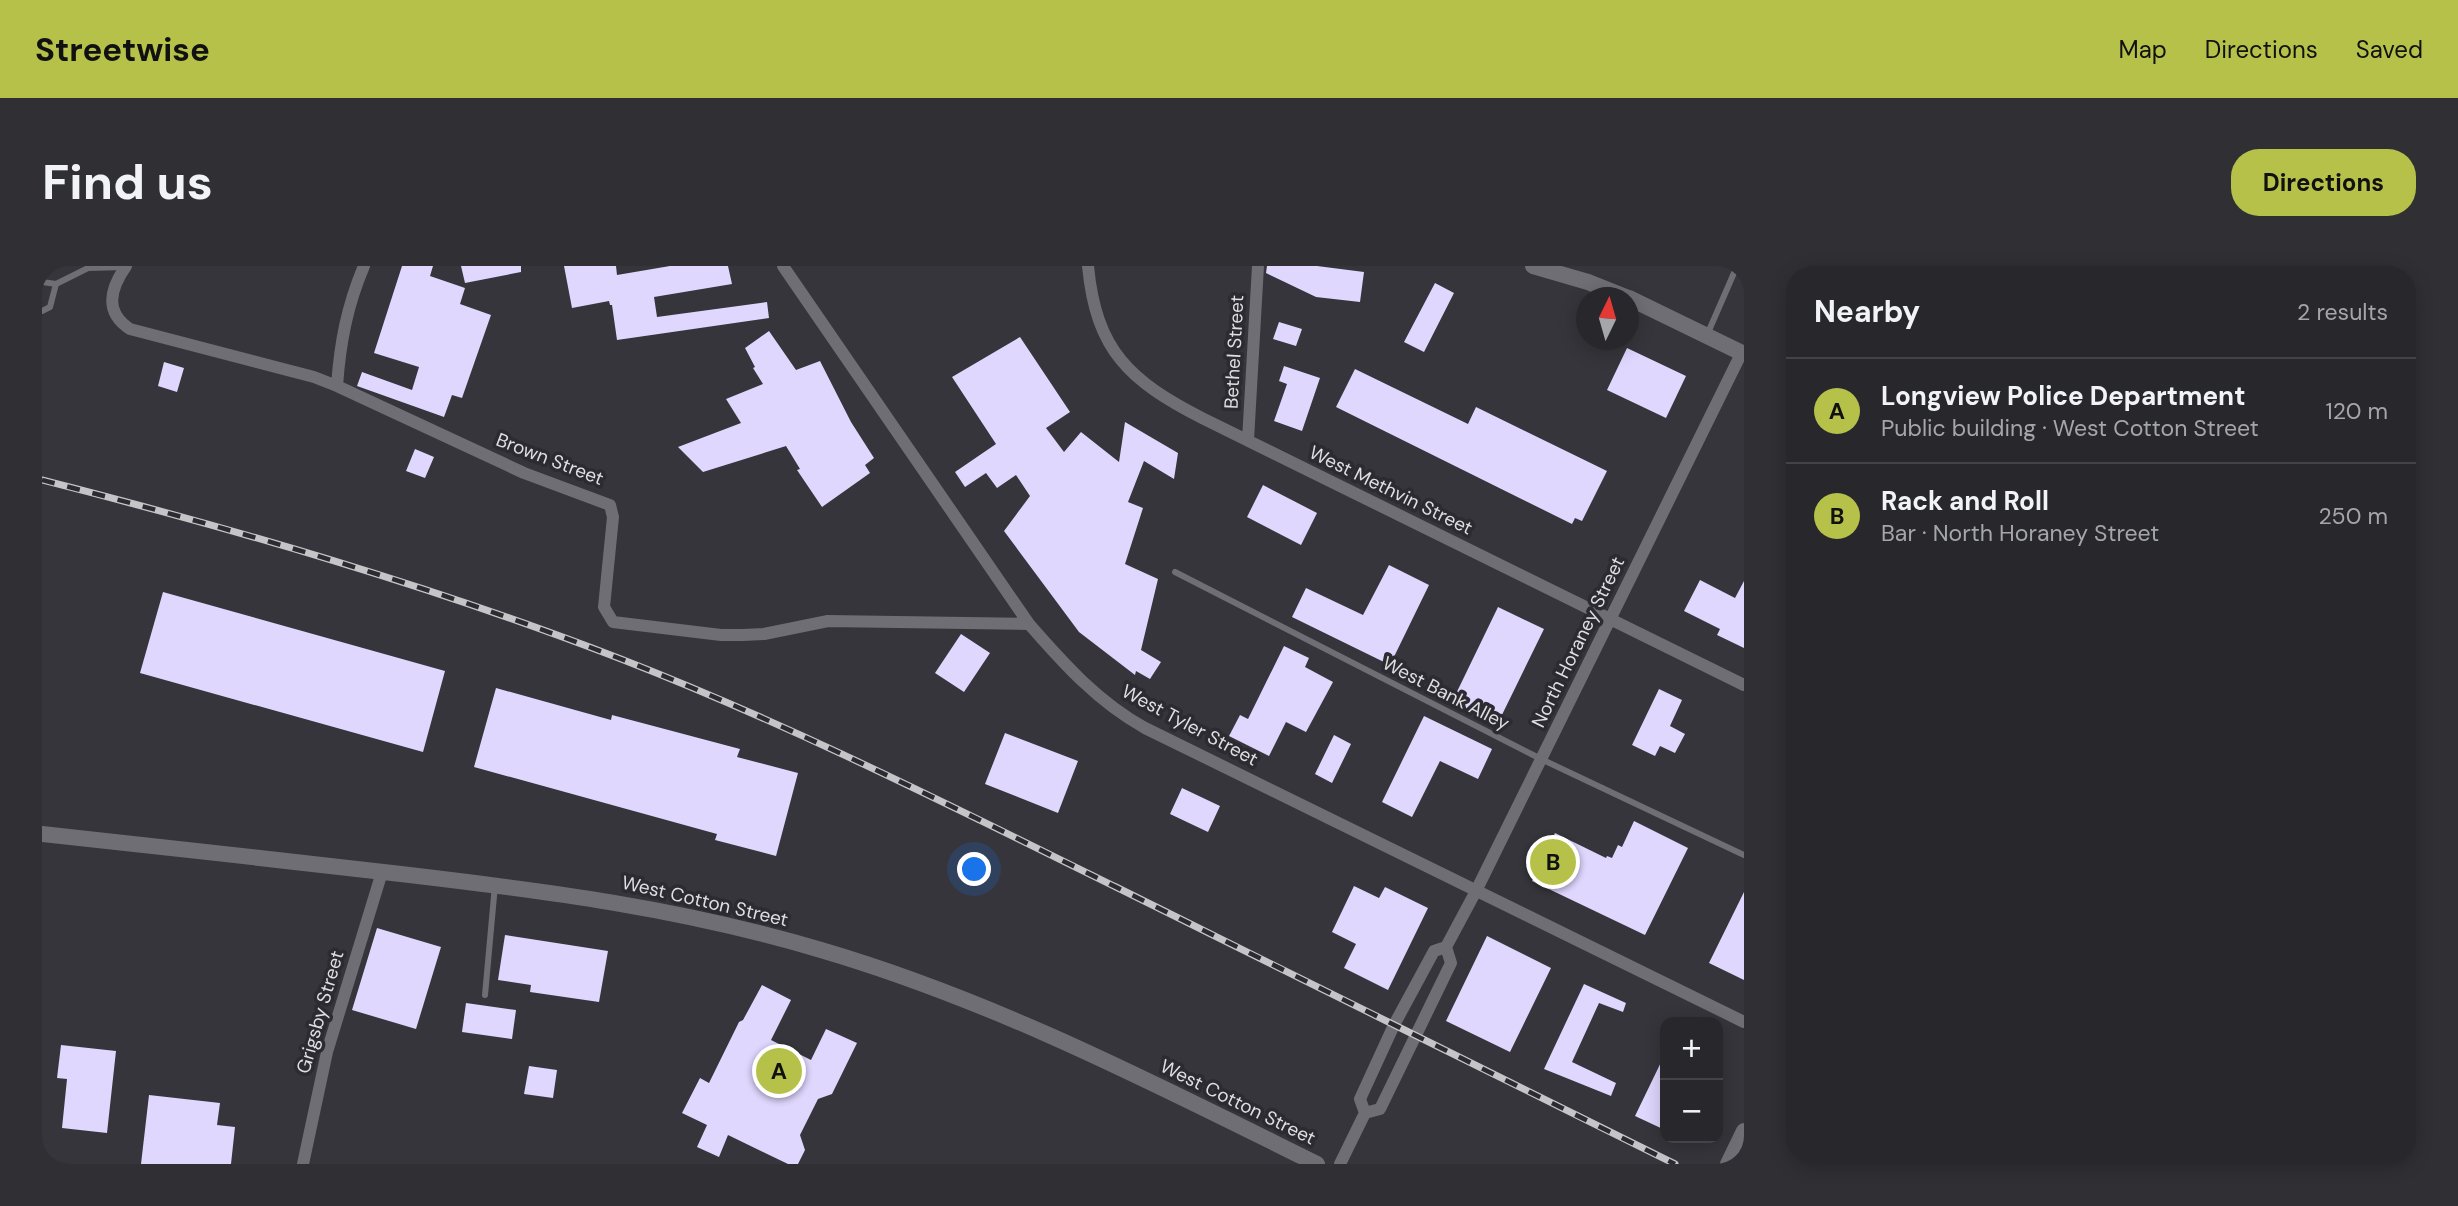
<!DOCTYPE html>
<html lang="en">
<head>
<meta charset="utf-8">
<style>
  :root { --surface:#28282c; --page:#303034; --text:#f1f3f6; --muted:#a5a6a9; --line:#444448; --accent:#b6c149 }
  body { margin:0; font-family:"DM Sans",sans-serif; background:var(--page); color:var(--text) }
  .controls { position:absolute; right:21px; bottom:21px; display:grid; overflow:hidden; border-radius:14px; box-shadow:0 4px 18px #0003 }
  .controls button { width:63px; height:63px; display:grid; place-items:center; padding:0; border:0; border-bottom:2px solid var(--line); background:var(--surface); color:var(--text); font:35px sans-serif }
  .compass { position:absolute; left:1534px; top:21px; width:63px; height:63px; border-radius:50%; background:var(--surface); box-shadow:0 4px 18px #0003; rotate:5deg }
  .you { position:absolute; left:933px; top:604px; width:24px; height:24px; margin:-18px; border:5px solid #fff; border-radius:50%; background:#1a73e8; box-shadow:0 0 0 10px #1a73e833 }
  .badge { display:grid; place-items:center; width:46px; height:46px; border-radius:50%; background:var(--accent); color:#111; font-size:23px; font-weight:700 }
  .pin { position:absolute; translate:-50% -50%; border:4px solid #fff; box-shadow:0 2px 7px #0006 }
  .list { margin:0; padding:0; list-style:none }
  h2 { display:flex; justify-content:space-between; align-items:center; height:91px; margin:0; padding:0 28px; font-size:30px }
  h2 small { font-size:23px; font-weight:400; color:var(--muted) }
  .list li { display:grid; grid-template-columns:46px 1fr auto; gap:21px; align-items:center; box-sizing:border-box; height:105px; padding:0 28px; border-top:2px solid var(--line) }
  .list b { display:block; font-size:26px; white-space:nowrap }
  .list p { margin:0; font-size:23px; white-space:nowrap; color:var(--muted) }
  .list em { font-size:23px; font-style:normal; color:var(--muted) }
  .map { position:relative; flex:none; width:1702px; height:898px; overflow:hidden; border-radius:28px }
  header { display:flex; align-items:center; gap:42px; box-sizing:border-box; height:98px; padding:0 35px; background:var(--accent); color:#111 }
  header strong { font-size:33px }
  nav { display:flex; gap:38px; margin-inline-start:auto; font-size:24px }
  .intro { display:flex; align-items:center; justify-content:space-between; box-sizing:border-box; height:168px; padding:0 42px }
  h1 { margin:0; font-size:49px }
  .button { padding:18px 32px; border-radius:28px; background:var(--accent); color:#111; font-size:24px; font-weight:700 }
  main { display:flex; gap:42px; padding:0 42px }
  aside { flex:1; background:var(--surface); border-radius:28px; box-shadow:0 4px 18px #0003 }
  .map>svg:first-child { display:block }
  .building { fill:#dfd7fe }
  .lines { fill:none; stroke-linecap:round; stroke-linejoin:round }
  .lane { stroke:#6f6e74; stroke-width:6 }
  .street { stroke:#6f6e74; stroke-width:12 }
  .secondary { stroke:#6f6e74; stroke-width:16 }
  .rail-casing { stroke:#c5c4c7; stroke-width:7 }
  .rail { stroke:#2c2b31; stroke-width:4.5; stroke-dasharray:13; stroke-linecap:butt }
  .labels { text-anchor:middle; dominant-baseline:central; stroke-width:7; stroke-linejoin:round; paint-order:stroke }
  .street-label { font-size:19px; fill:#dfdee1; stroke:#2c2b31 }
</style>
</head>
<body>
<header>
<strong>Streetwise</strong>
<nav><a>Map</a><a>Directions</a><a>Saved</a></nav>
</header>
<div class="intro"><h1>Find us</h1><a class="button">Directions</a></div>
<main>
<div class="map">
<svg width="1702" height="898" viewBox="0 0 1702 898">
  <rect width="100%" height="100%" fill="#36353b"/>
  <path class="building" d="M360 0H391L388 10 423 22 418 38 449 49 420 132 410 129 402 151 315 120 320 106 370 124 377 101 332 87Z
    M419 0H479V6L423 17Z
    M522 0H574L575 9 628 0H686L690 18 612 31 615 51 725 36 727 52 575 74 570 39H568L567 35 530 42Z
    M1225 0H1275L1322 6 1318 36 1274 31 1224 7Z
    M1393 17 1412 27 1382 86 1362 76Z
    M1237 56 1260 63 1254 80 1231 73Z
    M727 65 754 104 778 95 809 156 832 192 823 199 828 207 780 241 755 204 758 203 744 180 661 206 636 181 699 157 684 133 721 118 711 102 713 101 703 82Z
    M978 71 1028 146 1004 162 1022 186 1039 166 1077 196 1083 156 1136 187 1132 213 1102 195 1086 236 1101 242 1083 298 1116 313 1099 384 1119 396 1108 413 1094 405 1093 409 1037 366 962 265 988 230 974 209 955 222 944 207 923 221 913 206 954 178 910 111Z
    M1585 82 1644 110 1624 152 1565 124Z
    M122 96 142 102 135 126 116 120Z
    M1242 100 1278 112 1260 165 1232 155 1245 118 1237 115Z
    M1313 103 1426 158 1434 141 1565 205 1540 255 1533 252 1530 258 1294 141Z
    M373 183 392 191 383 212 364 205Z
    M1221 219 1275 247 1259 279 1205 251Z
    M1347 299 1387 319 1348 399 1250 351 1264 322 1321 349Z
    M1658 314 1693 332 1702 315V382L1675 369 1678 363 1642 345Z
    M121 326 403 405 381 486 98 407Z
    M1456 341 1502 363 1456 457 1410 436Z
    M919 368 948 387 922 426 893 407Z
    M1242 380 1267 392 1263 401 1291 416 1264 466 1244 456 1227 490 1187 470 1198 449 1206 453Z
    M454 422 569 454 570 449 698 483 695 491 756 507 734 590 673 574 675 568 432 501Z
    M1617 423 1640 434 1628 460 1643 468 1633 487 1618 480 1613 490 1590 479Z
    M1382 450 1450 483 1436 513 1398 495 1370 551 1340 536Z
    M963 467 1036 495 1016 547 943 518Z
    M1292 469 1309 478 1290 517 1273 508Z
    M1140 522 1178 540 1166 566 1128 548Z
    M1592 555 1646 582 1603 669 1490 615 1513 567 1564 592 1565 590 1570 592 1576 579 1580 581Z
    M1312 620 1337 632 1343 621 1386 642 1346 724 1302 702 1314 678 1290 666Z
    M1702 626V714L1667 697Z
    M335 662 399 681 374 763 310 744Z
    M463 669 566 685 557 736 488 726 489 719 456 714Z
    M1445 670 1509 702 1468 786 1404 755Z
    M1542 718 1584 737 1581 746 1557 737 1530 796 1574 817 1569 830 1502 803Z
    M720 719 749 734 729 774 769 794 784 763 815 777 790 828 776 833 758 869 763 884 756 898H746L686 869 677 891 655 881 665 859 640 847 658 812 667 817 697 756 701 754Z
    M424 737 474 744 470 773 420 766Z
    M19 779 74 785 65 867 20 862 25 813 15 812Z
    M1623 788V864L1593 850Z
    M487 800 515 804 511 832 482 828Z
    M107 829 178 837 175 859 193 861 189 898H99Z"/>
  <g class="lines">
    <path class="lane" d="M0 16 14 18 8 41 0 45
      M14 18 46 2 82 1
      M1665 69 1695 0
      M1133 306 1499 493 1702 589
      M443 729 453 619"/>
    <path class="street" d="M84 0C68 23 62 46 88 63L272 111 295 120 482 207 568 239 571 251 562 341 571 356 679 369H701L722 368 786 355 987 358
      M741 0 987 358C1022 398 1056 436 1103 462L1702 756
      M1046 0C1054 85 1088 115 1160 152L1702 419
      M295 120C298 77 305 40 322 0
      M1206 174 1216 0
      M1323 847 1338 843 1409 697 1404 681
      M261 898 285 786 340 606
      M1298 898 1323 847 1318 833 1352 759 1392 685 1404 681 1434 625 1700 86"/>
    <path class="secondary" d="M1491 0 1546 16 1586 32
      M1587 32 1702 88
      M0 568C120 581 239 594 359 608 504 625 638 642 779 684 953 735 1113 818 1275 898
      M1686 898 1702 865"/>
    <g class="rail-casing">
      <path id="rail" d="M0 214C196 264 390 320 579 393 749 459 911 541 1074 621 1260 713 1447 806 1633 898"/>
    </g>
    <use href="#rail" class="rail"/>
  </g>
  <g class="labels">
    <g class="street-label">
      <text transform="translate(1192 86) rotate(-87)">Bethel Street</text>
      <text transform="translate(508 193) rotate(21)">Brown Street</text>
      <text transform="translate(1349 224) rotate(26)">West Methvin Street</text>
      <text transform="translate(1536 376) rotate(-64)">North Horaney Street</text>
      <text transform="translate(1404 427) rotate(27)">West Bank Alley</text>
      <text transform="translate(1148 459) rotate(28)">West Tyler Street</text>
      <text transform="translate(663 635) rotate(13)">West Cotton Street</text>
      <text transform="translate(278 746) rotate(-74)">Grigsby Street</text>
      <text transform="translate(1196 836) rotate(26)">West Cotton Street</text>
    </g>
  </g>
</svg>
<div class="controls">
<button>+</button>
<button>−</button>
</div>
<svg class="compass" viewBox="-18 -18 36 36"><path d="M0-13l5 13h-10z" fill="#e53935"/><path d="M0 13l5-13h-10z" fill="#a5a6a9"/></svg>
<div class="you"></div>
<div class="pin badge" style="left:737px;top:805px">A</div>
<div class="pin badge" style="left:1511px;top:596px">B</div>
</div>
<aside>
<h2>Nearby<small>2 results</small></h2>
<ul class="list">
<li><span class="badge">A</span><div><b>Longview Police Department</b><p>Public building · West Cotton Street</p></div><em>120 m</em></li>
<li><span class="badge">B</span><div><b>Rack and Roll</b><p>Bar · North Horaney Street</p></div><em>250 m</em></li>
</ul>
</aside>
</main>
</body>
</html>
